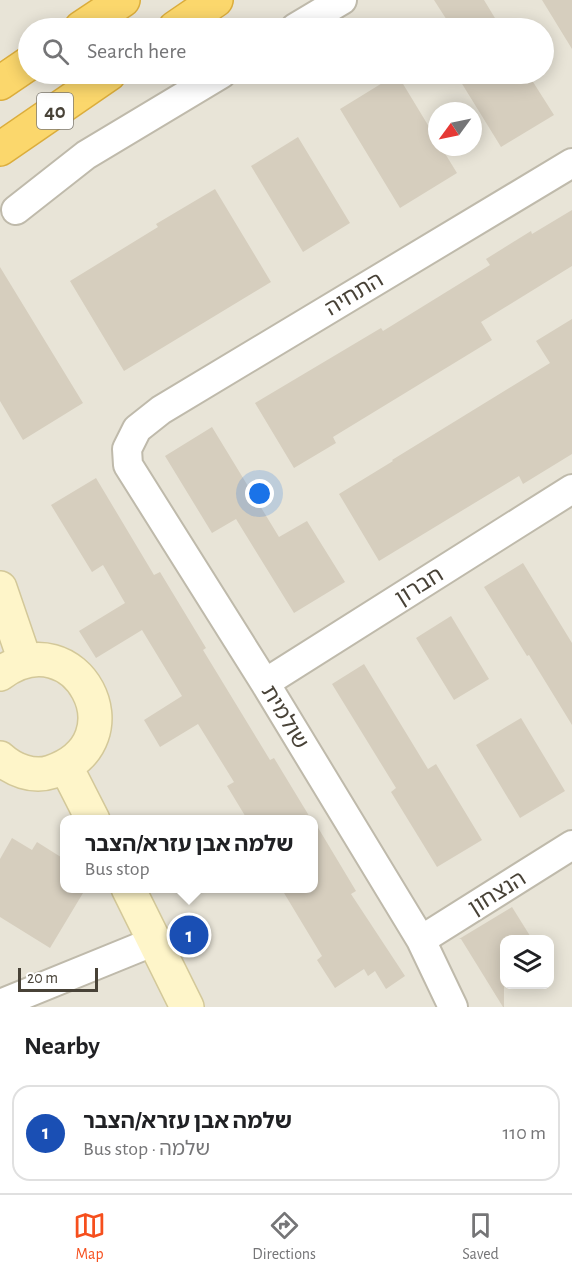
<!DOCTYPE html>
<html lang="en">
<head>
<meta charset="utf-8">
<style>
  :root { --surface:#fff; --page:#f6f6f6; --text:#202124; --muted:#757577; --line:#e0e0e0; --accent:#f64f1d }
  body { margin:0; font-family:"Alegreya Sans","Noto Sans Hebrew",sans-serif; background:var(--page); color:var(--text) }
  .controls { position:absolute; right:18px; bottom:18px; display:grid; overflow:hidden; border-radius:12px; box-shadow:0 3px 15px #0003 }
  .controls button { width:54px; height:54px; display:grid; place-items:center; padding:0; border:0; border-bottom:2px solid var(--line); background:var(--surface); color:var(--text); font:30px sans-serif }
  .compass { position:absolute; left:428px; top:102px; width:54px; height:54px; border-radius:50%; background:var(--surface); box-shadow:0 3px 15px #0003; rotate:237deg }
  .scale { position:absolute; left:18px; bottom:15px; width:80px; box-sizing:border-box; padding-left:6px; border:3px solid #484237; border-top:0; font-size:16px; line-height:21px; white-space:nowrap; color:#484237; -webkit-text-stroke:4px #fff; paint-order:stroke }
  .you { position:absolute; left:260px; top:494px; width:21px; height:21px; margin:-15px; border:4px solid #fff; border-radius:50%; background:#1a73e8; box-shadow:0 0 0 9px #1a73e833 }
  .badge { display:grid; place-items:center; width:39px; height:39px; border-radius:50%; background:var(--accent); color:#fff; font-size:20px; font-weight:700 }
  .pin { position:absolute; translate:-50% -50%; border:3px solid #fff; box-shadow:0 2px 6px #0006 }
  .popup { position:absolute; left:60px; top:815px; width:258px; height:78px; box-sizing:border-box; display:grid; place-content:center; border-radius:12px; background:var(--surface); filter:drop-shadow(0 2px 4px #0005); font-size:20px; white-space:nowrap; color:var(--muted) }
  .popup b { font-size:22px; color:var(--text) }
  .popup::after { content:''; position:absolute; left:50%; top:100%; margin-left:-12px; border:12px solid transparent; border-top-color:var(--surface) }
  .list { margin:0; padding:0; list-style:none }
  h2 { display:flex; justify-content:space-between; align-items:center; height:78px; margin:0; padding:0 24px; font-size:26px }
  h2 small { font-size:20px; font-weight:400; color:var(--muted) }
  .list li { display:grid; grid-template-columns:39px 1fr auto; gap:18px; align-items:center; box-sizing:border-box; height:96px; margin:0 12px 12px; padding:0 12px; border:2px solid var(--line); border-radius:18px }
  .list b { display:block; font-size:22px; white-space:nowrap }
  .list p { margin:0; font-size:20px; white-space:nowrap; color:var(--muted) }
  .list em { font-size:20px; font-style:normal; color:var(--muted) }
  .icon { flex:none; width:33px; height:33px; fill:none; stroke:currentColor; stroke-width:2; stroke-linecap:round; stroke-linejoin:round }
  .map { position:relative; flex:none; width:572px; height:1007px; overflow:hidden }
  .search { position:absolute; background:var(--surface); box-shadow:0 3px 15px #0003; left:18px; right:18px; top:18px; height:66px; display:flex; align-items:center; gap:15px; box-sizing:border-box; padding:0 21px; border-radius:33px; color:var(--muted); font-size:22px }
  .sheet { height:186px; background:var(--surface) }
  nav { display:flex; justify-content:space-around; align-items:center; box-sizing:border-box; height:84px; border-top:2px solid var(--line); background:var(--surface); font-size:16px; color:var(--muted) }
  nav a { display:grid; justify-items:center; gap:3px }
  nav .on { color:var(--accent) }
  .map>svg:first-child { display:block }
  .residential { fill:#e8e4d7; fill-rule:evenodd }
  .building { fill:#d6cebe }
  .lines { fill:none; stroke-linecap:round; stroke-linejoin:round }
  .street-casing { stroke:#bfbaab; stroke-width:32 }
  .secondary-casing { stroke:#d3c899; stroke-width:36 }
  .highway-casing { stroke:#dbad3c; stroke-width:36 }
  .street { stroke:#fff; stroke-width:28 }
  .secondary { stroke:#fef5c9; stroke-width:33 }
  .highway { stroke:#fbd76c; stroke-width:33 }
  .labels { text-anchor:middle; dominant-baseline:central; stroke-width:4.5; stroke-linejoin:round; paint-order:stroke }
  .shield { fill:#fff; stroke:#7f7b73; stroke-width:1.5 }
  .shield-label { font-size:21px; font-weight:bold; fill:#484237 }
  .street-label { font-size:22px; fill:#484237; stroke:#fff }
</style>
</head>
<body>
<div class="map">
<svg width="572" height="1007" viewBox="0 0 572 1007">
  <rect width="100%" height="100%" fill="#f4f1e9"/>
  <path class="residential" d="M0 0H572V1007H0ZM28 28H544V74H28ZM437 111H473V147H437ZM64 820H314V888H64ZM504 940H550V984H504Z"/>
  <path class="building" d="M434 0H484L501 28H452Z
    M542 0H572V49Z
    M397 74 437 140V147H441L457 173 400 208 340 109Z
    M456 74H528L554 115 501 147Z
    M298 137 350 223 303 252 251 166Z
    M215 189 271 282 124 371 70 281 158 227 156 224Z
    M572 210V266L481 322 492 340 333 437 336 443 294 468 255 403 381 328 383 331 490 265 486 259 531 231 532 234Z
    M0 267 83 403 23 440 0 401Z
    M572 319V454L523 484 519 476 379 561 339 494 393 461 392 460 550 363 536 341Z
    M212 427 279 537 307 521 345 582 294 613 236 519 212 533 165 456Z
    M96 478 154 575 160 572 206 648 203 650 270 760 274 758 311 819H247L227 786 234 782 198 724 160 747 144 720 182 696 142 630 96 658 79 631 125 603 103 565 92 572 51 505Z
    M523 563 572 643V725L529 655 527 656 484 587Z
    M451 616 489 679 454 700 416 638Z
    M364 664 428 769 436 764 482 840 437 867 391 792 396 788 332 684Z
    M521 718 565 791 520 818 476 745Z
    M314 821 356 891 351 894 405 976 386 989 375 971 368 976 364 969 335 988 317 960 322 956 281 888H314Z
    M12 838 32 850 37 842 64 859V888H86L50 948 0 917V859Z
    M512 907 532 939H504V1007H503L461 939H459Z"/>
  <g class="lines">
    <g class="street-casing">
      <path id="street" d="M295 28 342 0
        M16 210 86 155 221 74
        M265 683 572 489
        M421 940 572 845
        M0 1004 155 941
        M453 1007 421 940 265 683 128 465 127 449 137 429 161 410 572 163"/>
    </g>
    <g class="secondary-casing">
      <path id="secondary" d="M0 588 25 661
        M0 674C75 618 142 741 51 772 33 778 13 770 0 758
        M66 767 93 820
        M128 888 187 1007"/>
    </g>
    <g class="highway-casing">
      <path id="highway" d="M81 28 123 0
        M175 28 216 0
        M0 83 28 64
        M0 149 109 74"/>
    </g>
    <use href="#street" class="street"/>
    <use href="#secondary" class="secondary"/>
    <use href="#highway" class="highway"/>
  </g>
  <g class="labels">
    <rect class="shield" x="37" y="93" width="36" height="36" rx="4.5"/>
    <g class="shield-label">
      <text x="55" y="111">40</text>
    </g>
    <g class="street-label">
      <text transform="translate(354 294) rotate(-31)">התחיה</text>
      <text transform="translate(419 586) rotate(-32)">חברון</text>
      <text transform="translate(285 717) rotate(59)">שולמית</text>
      <text transform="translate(497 893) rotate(-32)">הנצחון</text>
    </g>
  </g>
</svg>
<div class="controls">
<button><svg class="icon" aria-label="layers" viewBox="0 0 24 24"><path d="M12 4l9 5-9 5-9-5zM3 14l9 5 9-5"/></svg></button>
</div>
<svg class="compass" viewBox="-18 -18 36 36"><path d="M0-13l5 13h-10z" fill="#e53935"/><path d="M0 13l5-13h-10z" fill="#757577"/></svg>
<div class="scale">20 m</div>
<div class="you"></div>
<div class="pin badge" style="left:189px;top:935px;background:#1a4fb4">1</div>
<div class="popup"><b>שלמה אבן עזרא/הצבר</b>Bus stop</div>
<div class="search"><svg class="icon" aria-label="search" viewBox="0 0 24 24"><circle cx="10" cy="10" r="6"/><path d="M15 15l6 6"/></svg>Search here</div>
</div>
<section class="sheet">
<h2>Nearby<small></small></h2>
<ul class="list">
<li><span class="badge" style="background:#1a4fb4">1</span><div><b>שלמה אבן עזרא/הצבר</b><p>Bus stop · שלמה</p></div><em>110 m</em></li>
</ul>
</section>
<nav>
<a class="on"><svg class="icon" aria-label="map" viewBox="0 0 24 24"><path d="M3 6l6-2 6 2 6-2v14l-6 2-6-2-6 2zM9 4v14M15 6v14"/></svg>Map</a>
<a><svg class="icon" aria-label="directions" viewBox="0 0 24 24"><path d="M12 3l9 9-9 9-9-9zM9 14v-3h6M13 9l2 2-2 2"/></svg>Directions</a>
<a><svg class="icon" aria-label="saved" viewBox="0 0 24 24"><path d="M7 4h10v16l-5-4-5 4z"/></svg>Saved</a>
</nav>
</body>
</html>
